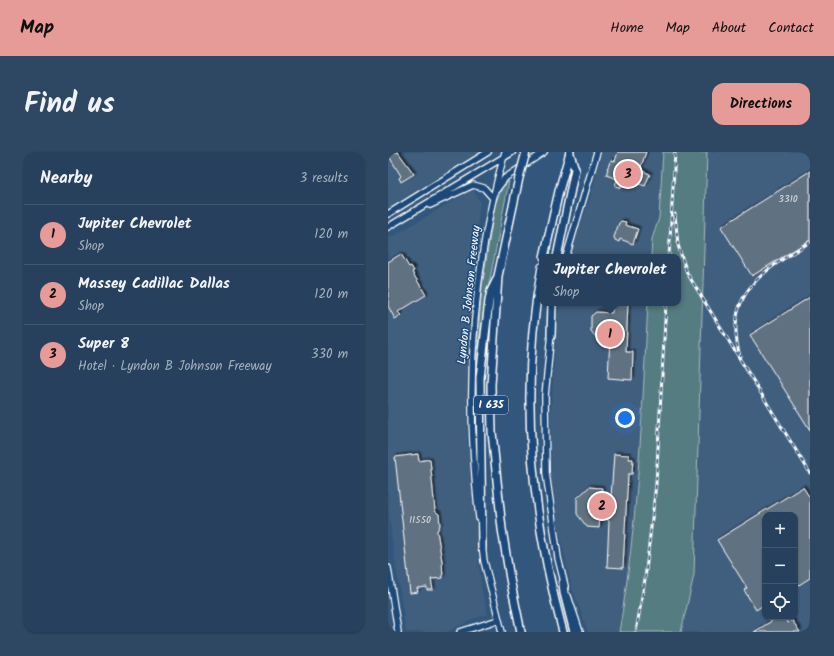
<!DOCTYPE html>
<html lang="en">
<head>
<meta charset="utf-8">
<style>
  :root { --surface:#26405d; --page:#2e4763; --text:#f1f3f6; --muted:#a4afbc; --line:#425972; --accent:#e69b98 }
  body { margin:0; font-family:Kalam,sans-serif; background:var(--page); color:var(--text) }
  .controls { position:absolute; right:12px; bottom:12px; display:grid; overflow:hidden; border-radius:8px; box-shadow:0 1px 3px #0004 }
  .controls button { width:36px; height:36px; display:grid; place-items:center; padding:0; border:0; border-bottom:1px solid var(--line); background:var(--surface); color:var(--text); font:20px sans-serif }
  .you { position:absolute; left:237px; top:266px; width:14px; height:14px; margin:-10px; border:3px solid #fff; border-radius:50%; background:#1a73e8; box-shadow:0 0 0 6px #1a73e833 }
  .badge { display:grid; place-items:center; width:26px; height:26px; border-radius:50%; background:var(--accent); color:#111; font-size:13px; font-weight:700 }
  .pin { position:absolute; translate:-50% -50%; border:2px solid #fff; box-shadow:0 1px 4px #0006 }
  .popup { position:absolute; left:151px; top:102px; width:142px; height:52px; box-sizing:border-box; display:grid; place-content:center; border-radius:8px; background:var(--surface); filter:drop-shadow(0 1px 3px #0005); font-size:13px; white-space:nowrap; color:var(--muted) }
  .popup b { font-size:15px; color:var(--text) }
  .popup::after { content:''; position:absolute; left:50%; top:100%; margin-left:-8px; border:8px solid transparent; border-top-color:var(--surface) }
  .list { margin:0; padding:0; list-style:none }
  h2 { display:flex; justify-content:space-between; align-items:center; height:52px; margin:0; padding:0 16px; font-size:17px }
  h2 small { font-size:13px; font-weight:400; color:var(--muted) }
  .list li { display:grid; grid-template-columns:26px 1fr auto; gap:12px; align-items:center; box-sizing:border-box; height:60px; padding:0 16px; border-top:1px solid var(--line) }
  .list b { display:block; font-size:15px; white-space:nowrap }
  .list p { margin:0; font-size:13px; white-space:nowrap; color:var(--muted) }
  .list em { font-size:13px; font-style:normal; color:var(--muted) }
  .icon { flex:none; width:22px; height:22px; fill:none; stroke:currentColor; stroke-width:2; stroke-linecap:round; stroke-linejoin:round }
  .map { position:relative; flex:none; width:422px; height:480px; overflow:hidden; border-radius:12px }
  header { display:flex; align-items:center; gap:24px; box-sizing:border-box; height:56px; padding:0 20px; background:var(--accent); color:#111 }
  header strong { font-size:19px }
  nav { display:flex; gap:22px; margin-inline-start:auto; font-size:14px }
  .intro { display:flex; align-items:center; justify-content:space-between; box-sizing:border-box; height:96px; padding:0 24px }
  h1 { margin:0; font-size:28px }
  .button { padding:10px 18px; border-radius:12px; background:var(--accent); color:#111; font-size:14px; font-weight:700 }
  main { display:flex; gap:24px; padding:0 24px }
  aside { flex:1; background:var(--surface); border-radius:12px; box-shadow:0 1px 3px #0004 }
  .map>svg:first-child { display:block }
  .built { fill:#405e7e; fill-rule:evenodd }
  .green { fill:#557b81; stroke:#aabdc0 }
  .building { fill:#607281; stroke:#fff; filter:url(#shadow) }
  .lines { fill:none; stroke-linecap:round; stroke-linejoin:round }
  .secondary-casing { stroke:#fff; stroke-width:8 }
  .primary-casing { stroke:#fff; stroke-width:9 }
  .highway-casing { stroke:#fff; stroke-width:10 }
  .secondary { stroke:#1f4a7a; stroke-width:5.5 }
  .primary { stroke:#1f4a7a; stroke-width:6 }
  .highway { stroke:#1f4a7a; stroke-width:7 }
  .rail-casing { stroke:#fff; stroke-width:3 }
  .rail { stroke:#1f4a7a; stroke-width:1.5; stroke-dasharray:4.5; stroke-linecap:butt }
  .highway-bridge-casing { stroke:#fff; stroke-width:10; stroke-linecap:butt }
  .highway-bridge { stroke:#1f4a7a; stroke-width:7 }
  .labels { text-anchor:middle; dominant-baseline:central; stroke-width:3; stroke-linejoin:round; paint-order:stroke }
  .number-label { font-size:10px; fill:#d7dce0 }
  .shield { fill:#1f4a7a; stroke:#bcc9d7; stroke-width:1 }
  .shield-label { font-size:11px; font-weight:bold; fill:#fff }
  .street-label { font-size:12px; fill:#fff; stroke:#1f4a7a }
</style>
</head>
<body>
<header>
<strong>Map</strong>
<nav><a>Home</a><a>Map</a><a>About</a><a>Contact</a></nav>
</header>
<div class="intro"><h1>Find us</h1><a class="button">Directions</a></div>
<main>
<aside>
<h2>Nearby<small>3 results</small></h2>
<ul class="list">
<li><span class="badge">1</span><div><b>Jupiter Chevrolet</b><p>Shop</p></div><em>120 m</em></li>
<li><span class="badge">2</span><div><b>Massey Cadillac Dallas</b><p>Shop</p></div><em>120 m</em></li>
<li><span class="badge">3</span><div><b>Super 8</b><p>Hotel · Lyndon B Johnson Freeway</p></div><em>330 m</em></li>
</ul>
</aside>
<div class="map">
<svg width="422" height="480" viewBox="0 0 422 480">
  <defs>
    <filter id="shadow"><feDropShadow dx="2" dy="-2" stdDeviation="1" flood-color="#0009"/></filter>
  </defs>
  <rect width="100%" height="100%" fill="#32567c"/>
  <filter id="ink" filterUnits="userSpaceOnUse"><feTurbulence type="fractalNoise" baseFrequency=".025" numOctaves="2"/><feDisplacementMap in="SourceGraphic" scale="8" xChannelSelector="R" yChannelSelector="G"/><feConvolveMatrix kernelMatrix="1 2 1 2 8 2 1 2 1" color-interpolation-filters="sRGB"/></filter>
  <g filter="url(#ink)">
    <path class="built" d="M0 0H91L0 56Z
      M214 0H275L271 66 264 87 263 105H182L203 43Z
      M310 0H422V480H260ZM377 363H407V465H377Z
      M85 37 92 50 83 130 79 284 93 434 100 462 85 467 59 480H18L4 389 0 347V87Z
      M172 151H260L252 294 239 438 231 480H200L183 433 171 378 163 328V259L169 166Z"/>
    <path class="green" d="M275 0H319L306 423 293 480H231C250 372 254 261 260 151H290V105H263L264 87 271 66Z
      M121 29 93 174 87 222 94 135 107 52 114 36Z"/>
    <path class="building" d="M0 0H10L26 22 13 30 11 26 13 24 2 6 0 7Z
      M230 0H258L252 18 262 22 257 34 242 29 241 31 236 29 233 36 227 34 229 27 218 23 220 17H219L223 8 227 9Z
      M422 19V88L364 124 333 75Z
      M233 69 238 70 237 73 250 77 245 92 232 87 231 90 227 88 226 85 231 71Z
      M13 102 21 115 23 114 26 119 24 120 38 143 10 160 13 163 7 167 0 154V110Z
      M422 145V278L362 183Z
      M224 151H240L238 200H245L244 228 220 226 222 185 207 184 203 179V164L208 160 224 161Z
      M30 302 31 309 42 307 47 359 51 362 52 373 49 379 54 409 55 426 43 427 45 438H39V435L29 436 30 440 22 441 7 305Z
      M226 302 241 303V307H245L244 322H240L235 416 219 415 221 368 212 367 211 376 199 375 189 362V346L201 335 214 336 213 344 223 345Z
      M415 335 422 346V426L411 433 410 432 407 433V363H377V452L368 458 356 438 359 436 329 388Z
      M390 465H396L400 471 404 468 412 480H366Z"/>
    <g class="lines">
      <g class="secondary-casing">
        <path id="secondary" d="M108 38 117 26 156 0
          M42 53 85 33 96 36 104 45
          M0 62 100 0
          M0 75 116 5
          M178 105 209 0
          M163 181 157 244 158 321 170 406 177 434
          M91 366C77 244 83 118 117 0
          M94 393 96 409 114 480
          M0 416 10 480
          M180 444 192 480
          M72 480 110 468"/>
      </g>
      <g class="primary-casing">
        <path id="primary" d="M116 5 124 0"/>
      </g>
      <g class="highway-casing">
        <path id="highway" d="M131 26 110 124 103 233 104 280 114 377 122 427 133 480
          M156 105 171 39 182 0
          M169 105 187 17 182 2
          M154 115C131 236 143 362 175 480
          M163 184 164 151
          M94 396 92 226 101 149 103 139 109 127
          M175 431 176 441 186 480"/>
      </g>
      <use href="#secondary" class="secondary"/>
      <use href="#primary" class="primary"/>
      <use href="#highway" class="highway"/>
      <g class="rail-casing">
        <path id="rail" d="M287 62 290 93 299 121 422 321
          M281 105 287 0
          M352 204C334 141 377 118 422 90
          M248 480 257 427 268 332 278 151"/>
      </g>
      <use href="#rail" class="rail"/>
      <g class="highway-bridge-casing">
        <path id="highway-bridge" d="M131 26 138 0"/>
      </g>
      <use href="#highway-bridge" class="highway-bridge"/>
    </g>
  </g>
  <g class="labels">
    <g class="number-label">
      <text x="400" y="47">3310</text>
      <text x="32" y="368">11550</text>
    </g>
    <rect class="shield" x="86" y="244" width="34" height="18" rx="3"/>
    <g class="shield-label">
      <text x="103" y="253">I 635</text>
    </g>
    <g class="street-label">
      <text transform="translate(81 143) rotate(-84)">Lyndon B Johnson Freeway</text>
    </g>
  </g>
</svg>
<div class="controls">
<button>+</button>
<button>−</button>
<button><svg class="icon" aria-label="locate" viewBox="0 0 24 24"><circle cx="12" cy="12" r="6"/><path d="M12 2v4M12 18v4M2 12h4M18 12h4"/></svg></button>
</div>
<div class="you"></div>
<div class="pin badge" style="left:222px;top:182px">1</div>
<div class="popup"><b>Jupiter Chevrolet</b>Shop</div>
<div class="pin badge" style="left:214px;top:354px">2</div>
<div class="pin badge" style="left:240px;top:22px">3</div>
</div>
</main>
</body>
</html>
